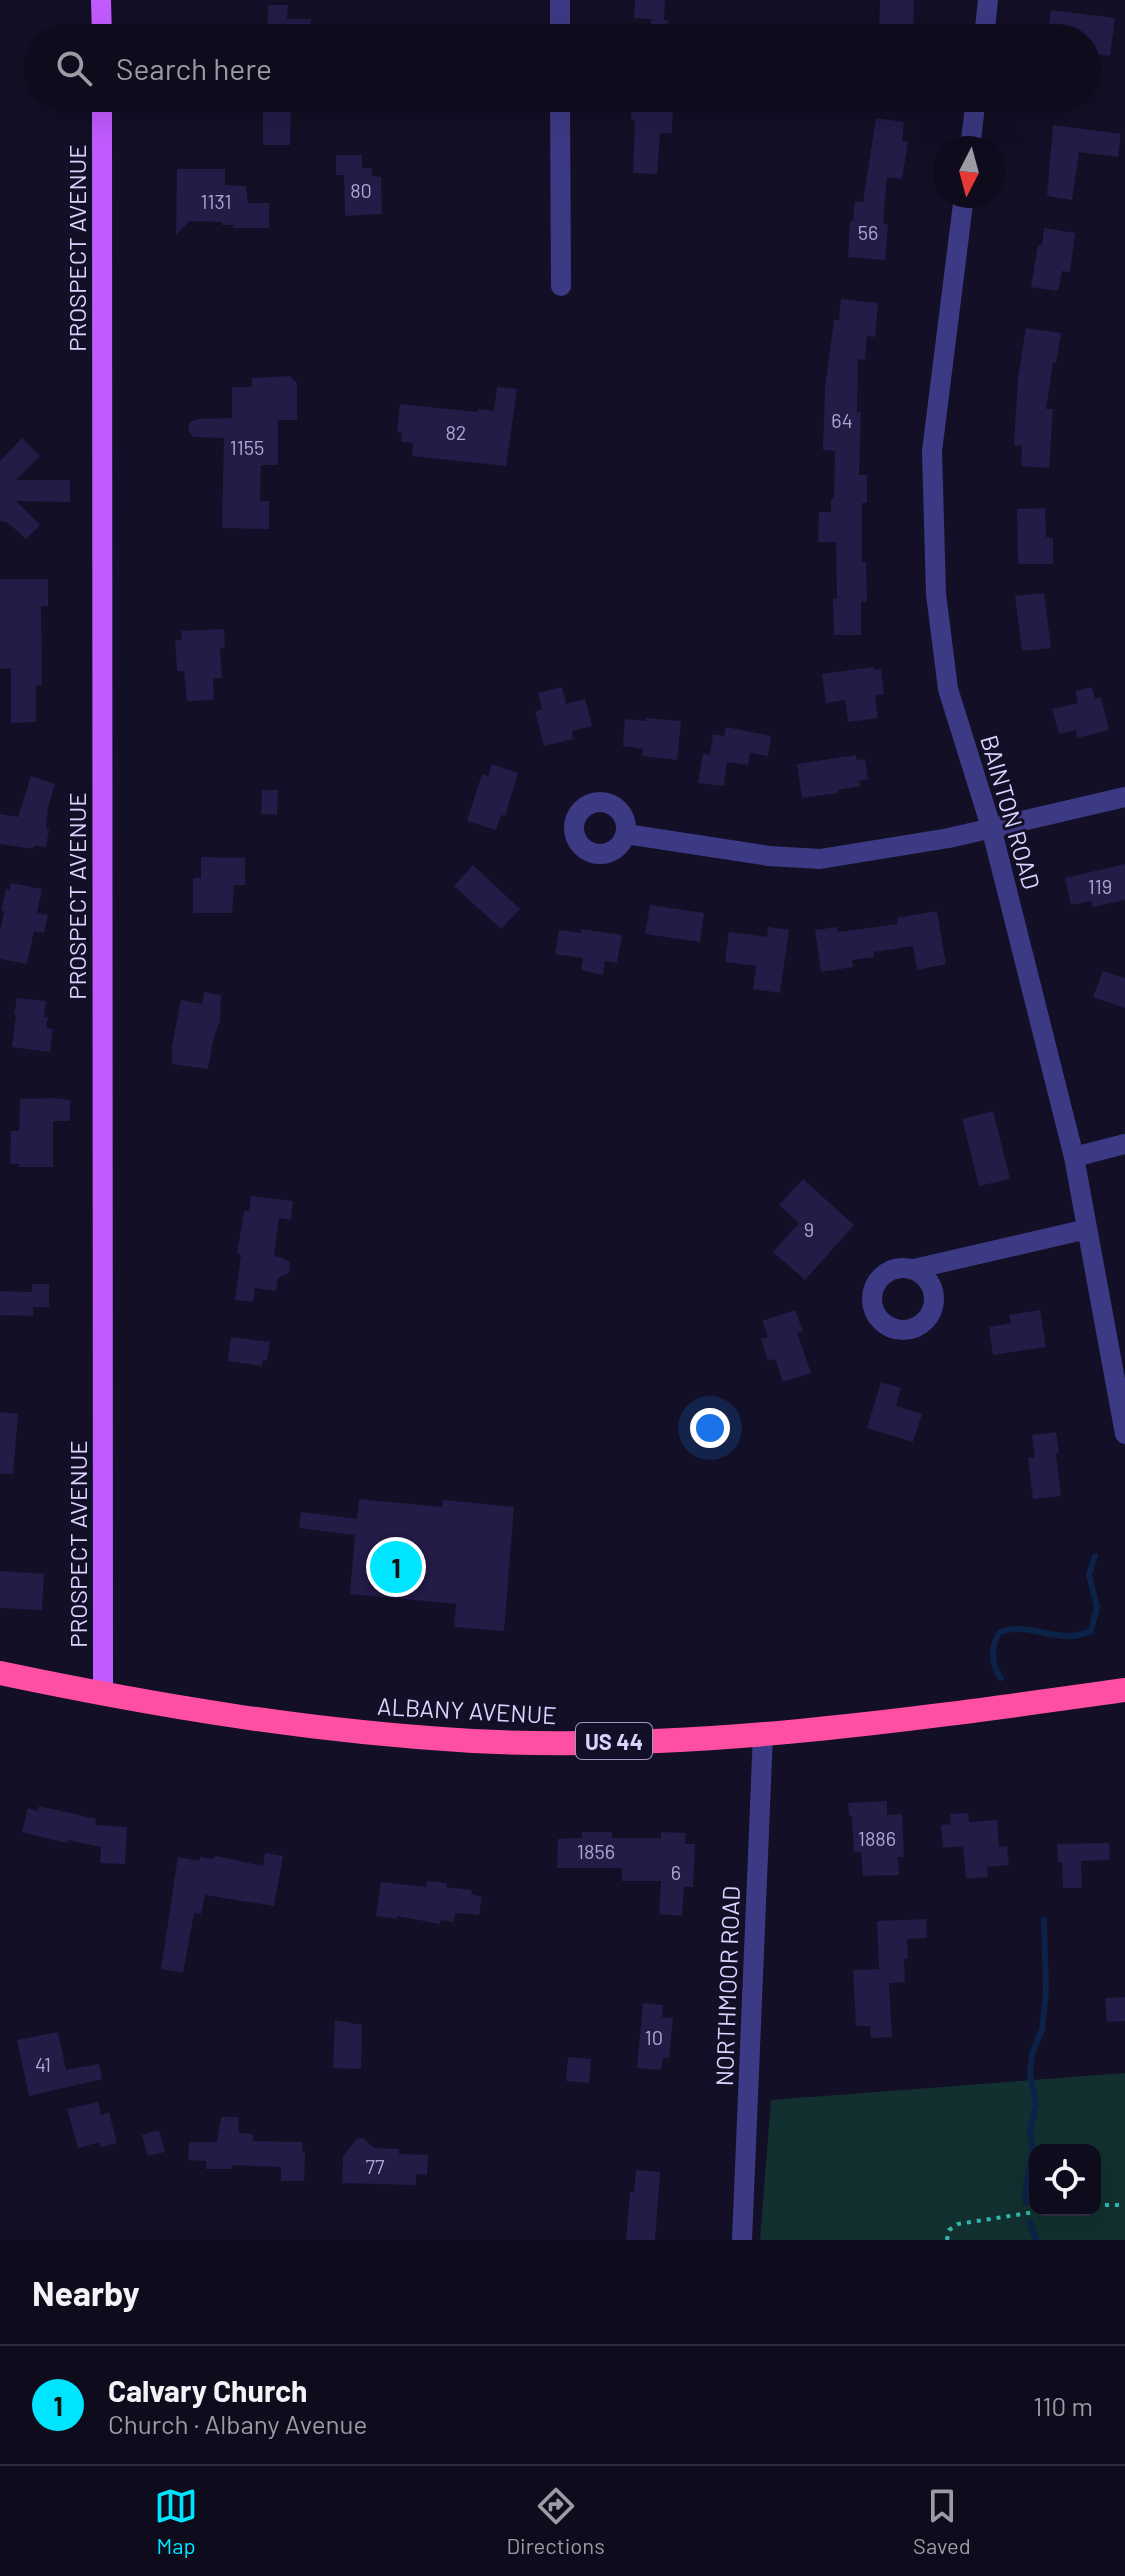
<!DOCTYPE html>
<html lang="en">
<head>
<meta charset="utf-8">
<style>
  :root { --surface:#0e0b1c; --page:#171425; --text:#f1f3f6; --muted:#9b9ba3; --line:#2e2b3b; --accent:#00e5ff }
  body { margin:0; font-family:Barlow,sans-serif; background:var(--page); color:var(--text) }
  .controls { position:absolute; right:24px; bottom:24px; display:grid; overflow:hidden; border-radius:16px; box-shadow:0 8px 32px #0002 }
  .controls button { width:72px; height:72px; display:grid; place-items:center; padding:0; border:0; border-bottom:2px solid var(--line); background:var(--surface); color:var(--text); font:40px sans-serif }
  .compass { position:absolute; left:933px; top:136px; width:72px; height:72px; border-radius:50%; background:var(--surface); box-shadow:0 8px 32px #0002; rotate:186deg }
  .you { position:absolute; left:710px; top:1428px; width:28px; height:28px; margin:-20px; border:6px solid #fff; border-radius:50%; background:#1a73e8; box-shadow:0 0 0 12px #1a73e833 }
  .badge { display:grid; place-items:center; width:52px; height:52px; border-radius:50%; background:var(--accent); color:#111; font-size:26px; font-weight:700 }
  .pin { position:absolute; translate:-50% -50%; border:4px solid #fff; box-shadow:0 2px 8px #0006 }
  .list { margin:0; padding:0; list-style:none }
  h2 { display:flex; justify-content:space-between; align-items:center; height:104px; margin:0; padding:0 32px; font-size:34px }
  h2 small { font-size:26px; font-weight:400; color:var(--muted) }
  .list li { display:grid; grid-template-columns:52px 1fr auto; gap:24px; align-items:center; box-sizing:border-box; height:120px; padding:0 32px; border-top:2px solid var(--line) }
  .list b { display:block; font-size:30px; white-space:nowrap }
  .list p { margin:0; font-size:26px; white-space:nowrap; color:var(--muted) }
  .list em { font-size:26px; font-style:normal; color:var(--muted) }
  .icon { flex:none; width:44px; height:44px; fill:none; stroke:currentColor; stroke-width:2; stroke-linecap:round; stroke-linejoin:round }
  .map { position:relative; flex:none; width:1125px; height:2240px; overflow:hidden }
  .search { position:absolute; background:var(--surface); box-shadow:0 8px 32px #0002; left:24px; right:24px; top:24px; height:88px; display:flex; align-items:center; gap:20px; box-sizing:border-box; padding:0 28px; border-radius:44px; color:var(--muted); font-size:30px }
  .sheet { height:224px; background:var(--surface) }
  nav { display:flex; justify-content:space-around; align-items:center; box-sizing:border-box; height:112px; border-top:2px solid var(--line); background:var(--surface); font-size:22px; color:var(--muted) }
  nav a { display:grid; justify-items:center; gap:4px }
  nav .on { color:var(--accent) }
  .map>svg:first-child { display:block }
  .green { fill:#12302f; fill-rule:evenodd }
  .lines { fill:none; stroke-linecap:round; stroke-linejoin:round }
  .stream { stroke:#0c2248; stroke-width:6 }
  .building { fill:#241b47 }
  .path { stroke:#2fb8b0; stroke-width:4; stroke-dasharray:4 6; stroke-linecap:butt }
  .minor { stroke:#3d3a85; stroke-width:20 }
  .major { stroke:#c25bff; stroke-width:20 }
  .highway { stroke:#ff4fa3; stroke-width:24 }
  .labels { text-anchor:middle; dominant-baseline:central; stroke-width:6; stroke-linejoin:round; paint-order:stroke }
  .number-label { font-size:20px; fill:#aca6d1 }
  .shield { fill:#130f26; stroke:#9e99be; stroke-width:2 }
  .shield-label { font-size:22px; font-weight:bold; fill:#d9d4ff }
  .street-label { font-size:24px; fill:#d9d4ff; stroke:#130f26 }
</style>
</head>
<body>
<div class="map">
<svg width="1125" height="2240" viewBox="0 0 1125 2240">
  <rect width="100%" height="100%" fill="#130f26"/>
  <path class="green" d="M1125 2073V2240H760L771 2100ZM1035 2150H1095V2210H1035Z"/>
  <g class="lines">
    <path class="stream" d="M1001 1678C991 1666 990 1645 1000 1632 1030 1621 1060 1646 1091 1631L1097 1607 1089 1575 1095 1556
      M1026 2203 1025 2194 1033 2149 1030 2129 1036 2106 1030 2074 1032 2053 1042 2030 1046 1992 1044 1920
      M1030 2222 1036 2240"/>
  </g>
  <path class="building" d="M635 0H665L664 20H668L666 38H650L651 20H660L634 18Z
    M880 0H914L913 38H879Z
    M268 5H288L287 19H311L310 38H267Z
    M1051 10 1115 18 1110 56 1087 53V38H1047Z
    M266 98H291L290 145H263V109H266Z
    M632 98H671V104H673L672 133H660L657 174 633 173 635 121 631 120Z
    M876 118 904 122 902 141 908 142 902 179 887 177 883 223 888 224 885 260 848 257 850 221H853L855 201 863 202Z
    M1053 125 1121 134 1118 157 1079 152 1072 200 1047 196Z
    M336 155H362V168H372V176L381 177 382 214 345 216 344 175H336Z
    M177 169H225V185L246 186 248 203H269V228H233V225H222V222L189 221 176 235Z
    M1044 228 1075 233 1070 272 1062 271 1058 291 1031 287 1038 245H1042Z
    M841 299 878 303 875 337 867 336 865 360 858 359 857 412H861L859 475H867V503H862V562H866L867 602H861V635H834L833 598 837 599 836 542H818L819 512H831V499H834L835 451 823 450 825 387 834 320H839Z
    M1026 328 1061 333 1056 363H1053L1046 409H1053L1049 468 1021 466 1022 446 1014 445 1018 378Z
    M290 376 297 383V420H278V465H261L260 501H269V529L222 528 224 438 193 437 188 430 190 422 197 419 232 418V387H252V378Z
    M497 387 517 389 506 466 412 456 413 443 401 442 402 433 397 432 400 404 478 412V409L494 411Z
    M22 438 40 456 16 480H70V502L16 501 40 525 26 539 7 522 0 521V461Z
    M1045 508 1046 537 1053 538V564H1018L1017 509Z
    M0 579H48V606H41L42 685H36V722L11 723V668L0 669Z
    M1044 593 1051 648 1022 651 1015 596Z
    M224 629 225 647 220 648 222 678H213L214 700 187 701 184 671H177L175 640H182L181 631Z
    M873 667 874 670 881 669 884 694 875 696 878 718 848 722 845 700 826 703 822 674Z
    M562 687 566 704 585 699 592 726 572 731 573 739 544 746 535 712 542 709 538 693Z
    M1092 687 1095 699 1101 697 1109 730 1077 738 1076 730 1059 734 1052 709 1078 703 1075 691Z
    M646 718 681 721 677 760 642 756 643 749 623 746 625 719 646 721Z
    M726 727 771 736 768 756 750 753 748 765 727 762 724 786 698 783 703 753 710 755 713 734 724 736Z
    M856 755V760L865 759 868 779 859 781 860 786 838 790V793L802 798 797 764Z
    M492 764 518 773 505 816 501 815 496 830 467 821 482 774 488 776Z
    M31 776 55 784 48 807 46 828 49 829 46 847 34 846 33 849 0 844V814L18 817Z
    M262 790H278L277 815 261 814Z
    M201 857 245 858V885H234L232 913H193V878H201Z
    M1125 864V900L1093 907 1092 901 1071 905 1065 878Z
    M473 865 520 909 501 929 454 886Z
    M11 883 42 889 37 913 48 915 44 933 34 931 27 964 0 959V932L4 911H1L6 889 9 890Z
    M650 905 704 913 700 942 645 934Z
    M937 911 946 964 917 970 913 946 874 952V957L852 960 853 967 821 972 815 930 837 927 838 932 898 924 897 918Z
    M768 927 789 930 780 993 753 989 756 966 725 962 729 932 767 937Z
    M581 929 622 935 617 963 605 961 603 975 581 970 583 958 555 954 559 930 581 933Z
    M1103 971 1125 978V1008L1093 997Z
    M204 992 221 995 220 1022 214 1036 208 1069 172 1064V1046L181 1000 202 1004Z
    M17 998 46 1001 44 1017H48L46 1028 53 1029 50 1052 12 1047 16 1016 14 1014Z
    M53 1098 70 1100V1121H53V1167H19V1164H10L11 1131H19L20 1099Z
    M993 1111 1010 1179 979 1186 962 1119Z
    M803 1179 854 1225 805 1280 773 1252 799 1223 779 1205Z
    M251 1196 293 1201 291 1220 279 1218 274 1256 281 1257 290 1263 289 1273 278 1278 276 1291 255 1288 253 1302 235 1300 241 1255 237 1254 244 1211H249Z
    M32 1284H49V1307H33V1316L0 1315V1291L32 1292Z
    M795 1310 803 1331 797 1333 811 1373 783 1382 775 1359 768 1361 761 1339 768 1337 762 1321Z
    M1040 1310 1046 1347 993 1355 989 1327 1011 1323 1009 1315Z
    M231 1337 270 1342 267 1361 263 1360 262 1366 228 1361Z
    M881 1382 901 1388 896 1406 922 1414 913 1442 867 1428Z
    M0 1412 18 1414 13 1474H0Z
    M1056 1432 1059 1451 1056 1455 1061 1496 1033 1499 1028 1458H1035L1032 1435Z
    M359 1499 442 1507 443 1500 514 1507 504 1631 454 1627 456 1604 350 1594 355 1535 299 1528 301 1512 357 1519Z
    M0 1571 44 1574 42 1610 0 1608Z
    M887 1801V1815L902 1814 904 1857H898L899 1875 863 1876 861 1852H854L852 1817 849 1815 848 1803Z
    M39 1806 96 1819 95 1825 127 1827 125 1864 100 1863 101 1847 68 1840 67 1843 22 1832 28 1808 38 1811Z
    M968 1813 969 1822 997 1820 999 1847 1007 1846 1009 1865 987 1867 988 1877 966 1879 963 1846 943 1848 941 1825 951 1824 950 1814Z
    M582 1832H612V1838H661V1832L686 1833 685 1844H695L693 1887H684L682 1916 659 1914 661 1881H622V1868H557L558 1839 582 1838Z
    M1109 1843 1110 1860 1081 1861 1082 1888H1063L1062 1862H1058L1057 1844Z
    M265 1853 283 1856 274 1906 205 1895 201 1914 194 1913 183 1973 161 1969 178 1857 199 1861 200 1857 212 1859 216 1856 263 1866Z
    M427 1881 447 1883 446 1887 472 1890 471 1894 482 1897 479 1915 455 1913 454 1922 441 1920 440 1924 397 1916V1919L376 1916 381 1882 426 1887Z
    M926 1919 927 1938 907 1939 908 1958 904 1959 905 1982 889 1983 892 2037 871 2038 870 2026H856L853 1970 879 1969 877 1921Z
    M1125 1997V2021L1107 2022 1105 1998Z
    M643 2003 663 2005 662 2017 673 2018 669 2058H663L661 2070 637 2068Z
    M335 2020 362 2025 361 2069 333 2068Z
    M58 2032 66 2070 99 2064 102 2079 29 2096 17 2040Z
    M568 2057 591 2059 589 2083 566 2081Z
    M98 2102 101 2115 109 2112 117 2143 101 2147 100 2142 78 2148 67 2109Z
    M221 2117H238L239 2133 253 2134V2141L302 2142V2151L305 2152 304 2181H281V2167L232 2165V2169H206V2161L188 2160 189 2142H217Z
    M159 2130 165 2152 148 2156 142 2135Z
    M362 2137 374 2148 399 2149V2154L428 2155 427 2175 416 2174V2185L342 2183 343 2156 356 2140Z
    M636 2170 660 2172 655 2240H626L630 2192H634Z"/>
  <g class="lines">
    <path class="path" d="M1095 2205H1125
      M947 2240 949 2230 958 2224 1048 2210"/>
    <path class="minor" d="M560 0V38
      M984 38 988 0
      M560 98 561 286
      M970 148 976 98
      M964 196 932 451 936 594 948 689 991 827 1074 1157 1125 1434
      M574 828a26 26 0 1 1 52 0a26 26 0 1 1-52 0Z
      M626 834 769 856 820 859 949 838 1125 797
      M1074 1157 1125 1144
      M872 1299a31 31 0 1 1 62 0a31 31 0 1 1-62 0Z
      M914 1269 1087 1229
      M742 2240 763 1734"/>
    <path class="major" d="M101 0 102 38
      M102 98 103 1694"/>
    <path class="highway" d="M0 1673C157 1706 313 1732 473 1741 691 1752 910 1720 1125 1690"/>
  </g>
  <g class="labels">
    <g class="number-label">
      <text x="361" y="190">80</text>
      <text x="216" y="201">1131</text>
      <text x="868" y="232">56</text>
      <text x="842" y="420">64</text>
      <text x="456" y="432">82</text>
      <text x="247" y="447">1155</text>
      <text x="1100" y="886">119</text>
      <text x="809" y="1229">9</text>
      <text x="877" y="1838">1886</text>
      <text x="596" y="1851">1856</text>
      <text x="676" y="1872">6</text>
      <text x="654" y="2037">10</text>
      <text x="43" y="2064">41</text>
      <text x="375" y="2166">77</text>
    </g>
    <rect class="shield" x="576" y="1723" width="76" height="36" rx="6"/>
    <g class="shield-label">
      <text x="614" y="1741">US 44</text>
    </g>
    <g class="street-label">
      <text transform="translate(76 248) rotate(-90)">PROSPECT AVENUE</text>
      <text transform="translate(1011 812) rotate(74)">BAINTON ROAD</text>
      <text transform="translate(76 896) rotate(-90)">PROSPECT AVENUE</text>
      <text transform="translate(77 1544) rotate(-90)">PROSPECT AVENUE</text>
      <text transform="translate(467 1710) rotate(3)">ALBANY AVENUE</text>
      <text transform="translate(727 1986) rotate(-88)">NORTHMOOR ROAD</text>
    </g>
  </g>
</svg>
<div class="controls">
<button><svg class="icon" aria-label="locate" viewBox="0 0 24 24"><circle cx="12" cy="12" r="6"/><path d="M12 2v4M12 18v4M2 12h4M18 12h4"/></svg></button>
</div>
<svg class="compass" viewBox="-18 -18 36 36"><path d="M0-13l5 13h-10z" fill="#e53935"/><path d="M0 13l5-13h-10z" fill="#9b9ba3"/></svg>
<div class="you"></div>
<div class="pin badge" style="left:396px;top:1567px">1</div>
<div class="search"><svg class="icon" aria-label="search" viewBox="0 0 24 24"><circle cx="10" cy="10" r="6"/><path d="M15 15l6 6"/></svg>Search here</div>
</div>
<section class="sheet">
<h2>Nearby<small></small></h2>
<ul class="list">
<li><span class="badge">1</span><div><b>Calvary Church</b><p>Church · Albany Avenue</p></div><em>110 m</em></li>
</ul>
</section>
<nav>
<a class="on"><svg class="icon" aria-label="map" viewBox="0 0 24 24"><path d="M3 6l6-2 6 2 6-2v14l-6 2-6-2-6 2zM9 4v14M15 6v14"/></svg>Map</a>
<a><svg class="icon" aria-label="directions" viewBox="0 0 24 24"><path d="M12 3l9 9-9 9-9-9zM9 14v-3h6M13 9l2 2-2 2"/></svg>Directions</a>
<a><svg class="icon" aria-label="saved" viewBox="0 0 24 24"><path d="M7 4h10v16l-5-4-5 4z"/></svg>Saved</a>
</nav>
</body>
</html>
